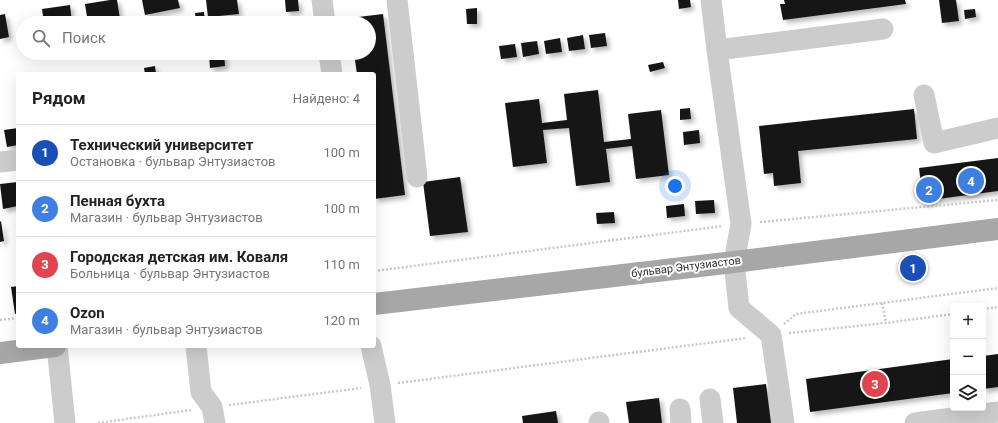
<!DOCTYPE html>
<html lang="ru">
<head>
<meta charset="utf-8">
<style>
  :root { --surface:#fff; --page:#f6f6f6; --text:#222; --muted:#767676; --line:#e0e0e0; --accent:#d54266 }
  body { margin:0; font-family:Roboto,sans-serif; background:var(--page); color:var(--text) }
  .controls { position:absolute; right:12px; bottom:12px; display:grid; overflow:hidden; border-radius:4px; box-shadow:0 4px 16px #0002 }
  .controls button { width:36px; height:36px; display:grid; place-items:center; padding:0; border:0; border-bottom:1px solid var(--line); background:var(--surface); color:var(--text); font:20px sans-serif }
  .you { position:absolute; left:675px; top:186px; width:14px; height:14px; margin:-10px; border:3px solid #fff; border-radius:50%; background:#1a73e8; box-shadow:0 0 0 6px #1a73e833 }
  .badge { display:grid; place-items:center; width:26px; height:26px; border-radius:50%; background:var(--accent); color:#fff; font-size:13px; font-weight:700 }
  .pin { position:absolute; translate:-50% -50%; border:2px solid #fff; box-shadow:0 1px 4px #0006 }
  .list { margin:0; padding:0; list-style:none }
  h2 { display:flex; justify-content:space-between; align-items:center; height:52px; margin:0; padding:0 16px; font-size:17px }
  h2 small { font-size:13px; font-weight:400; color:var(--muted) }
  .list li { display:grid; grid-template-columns:26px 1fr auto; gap:12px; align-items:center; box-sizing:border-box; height:56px; padding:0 16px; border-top:1px solid var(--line) }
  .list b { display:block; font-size:15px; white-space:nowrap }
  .list p { margin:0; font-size:13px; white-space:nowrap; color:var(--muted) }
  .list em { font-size:13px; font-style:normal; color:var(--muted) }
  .icon { flex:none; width:22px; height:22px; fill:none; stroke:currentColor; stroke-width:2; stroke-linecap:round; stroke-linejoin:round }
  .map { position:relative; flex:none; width:998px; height:423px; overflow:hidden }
  .search { position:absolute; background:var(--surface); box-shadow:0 4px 16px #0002; left:16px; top:16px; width:360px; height:44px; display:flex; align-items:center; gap:10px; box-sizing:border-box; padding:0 14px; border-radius:22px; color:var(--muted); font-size:15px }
  .panel { position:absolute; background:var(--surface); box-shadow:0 4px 16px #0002; left:16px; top:72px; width:360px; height:276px; border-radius:4px }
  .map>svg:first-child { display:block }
  .building { fill:#161616; filter:url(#shadow) }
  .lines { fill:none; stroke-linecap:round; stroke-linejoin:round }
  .path { stroke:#c9c9c9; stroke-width:2.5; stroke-dasharray:2 2; stroke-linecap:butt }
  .minor { stroke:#ccc; stroke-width:21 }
  .major { stroke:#a7a7a7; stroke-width:22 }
  .labels { text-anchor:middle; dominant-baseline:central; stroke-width:4; stroke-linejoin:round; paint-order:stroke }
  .street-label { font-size:11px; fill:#2f2f2f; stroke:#fff }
</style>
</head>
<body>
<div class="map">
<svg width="998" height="423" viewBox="0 0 998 423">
  <defs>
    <filter id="shadow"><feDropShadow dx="3.5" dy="3.5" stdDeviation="2" flood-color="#0004"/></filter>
  </defs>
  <rect width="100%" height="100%" fill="#fff"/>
  <path class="building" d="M110 0H117L120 19 88 23 85 4Z
    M142 0H178L180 8 145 15Z
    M206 0H237L239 14 208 17Z
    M285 0H298L299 11 286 12Z
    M678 0H690L691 7 679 9Z
    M784 0H905L906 4 783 20 780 4H785Z
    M939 0H956L959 21 942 23Z
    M70 5 72 23H44L42 9Z
    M477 8V24H467L466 9Z
    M975 9 976 17 965 19 964 10Z
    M204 12 205 23H196L195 13Z
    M5 14 9 37 0 39V15Z
    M383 14 405 195 374 199V74H357L354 53H369V23H351L350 18Z
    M605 33 607 46 591 48 589 35Z
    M583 35 585 49 569 51 567 38Z
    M560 38 562 52 546 54 544 41Z
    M537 41 539 54 523 57 521 43Z
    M515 44 517 57 501 59 499 46Z
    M224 53 225 66 210 68 209 55Z
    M663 62 665 68 650 72 648 65Z
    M155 66 156 74H145L144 68Z
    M598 90 604 142 631 139 628 114 661 110 669 175 636 179 632 146 606 149 610 182 576 186 569 128 543 130 547 163 513 167 505 103 539 99 542 123 567 120 564 94Z
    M690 108 691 119 680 120V109Z
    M914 109 917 139 798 151 801 183 774 186 773 173 764 174 759 126Z
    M18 128V145L7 147 4 130Z
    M699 130 700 143 684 145 683 132Z
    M998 158V191L923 201 919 168Z
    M460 177 468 232 430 236 423 182Z
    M18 182V206L3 209 0 184Z
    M714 200 715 213 696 214 695 201Z
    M684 204 685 216 667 218 666 206Z
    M614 212 615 223 597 224 596 213Z
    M1 221 4 241 0 242V222Z
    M18 286V313L15 314 11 287Z
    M998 354V387L983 389V356Z
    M953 359V393L810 412 806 379Z
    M766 384 771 423H737L733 388Z
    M659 398 662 423H629L626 402Z
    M556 411 558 423H523L522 416Z"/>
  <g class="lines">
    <path class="path" d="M760 222 998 200
      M374 271 723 226
      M882 303 886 323
      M983 309 998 307
      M0 320 18 318
      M784 324 796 314 998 288
      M789 333 886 323 953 314
      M398 383 746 338
      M229 405 361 388
      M98 423 191 410"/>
    <path class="minor" d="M322 0 325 23
      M397 0 417 177
      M711 0 717 50 741 224 734 262 739 308 771 335 784 423
      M717 50 883 29
      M329 53 332 74
      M924 95 934 143 998 128
      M0 162 18 160
      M57 346 65 423
      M196 346 201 392 212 407 215 423
      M371 346 380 385 385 423
      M710 399 713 423
      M680 409 681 423
      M599 422V423
      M915 423 998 412"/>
    <path class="major" d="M374 304 734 262 998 229
      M0 353 55 346"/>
  </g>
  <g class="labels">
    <g class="street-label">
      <text transform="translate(686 267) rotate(-7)">бульвар Энтузиастов</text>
    </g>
  </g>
</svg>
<div class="controls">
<button>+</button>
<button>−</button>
<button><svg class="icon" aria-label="layers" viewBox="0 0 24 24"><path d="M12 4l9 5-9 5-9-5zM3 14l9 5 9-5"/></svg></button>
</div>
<div class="you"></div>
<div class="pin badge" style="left:913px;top:268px;background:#1a4fb4">1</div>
<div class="pin badge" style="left:929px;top:190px;background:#3f7fe0">2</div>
<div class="pin badge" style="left:875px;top:384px;background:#e0444e">3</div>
<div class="pin badge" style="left:971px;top:181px;background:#3f7fe0">4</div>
<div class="search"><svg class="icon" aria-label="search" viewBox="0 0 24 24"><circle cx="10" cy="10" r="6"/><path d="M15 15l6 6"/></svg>Поиск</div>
<section class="panel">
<h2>Рядом<small>Найдено: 4</small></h2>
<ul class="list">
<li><span class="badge" style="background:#1a4fb4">1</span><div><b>Технический университет</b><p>Остановка · бульвар Энтузиастов</p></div><em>100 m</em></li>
<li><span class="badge" style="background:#3f7fe0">2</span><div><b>Пенная бухта</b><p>Магазин · бульвар Энтузиастов</p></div><em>100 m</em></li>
<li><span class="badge" style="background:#e0444e">3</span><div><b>Городская детская им. Коваля</b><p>Больница · бульвар Энтузиастов</p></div><em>110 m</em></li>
<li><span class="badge" style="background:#3f7fe0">4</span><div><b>Ozon</b><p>Магазин · бульвар Энтузиастов</p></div><em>120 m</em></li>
</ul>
</section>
</div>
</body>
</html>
